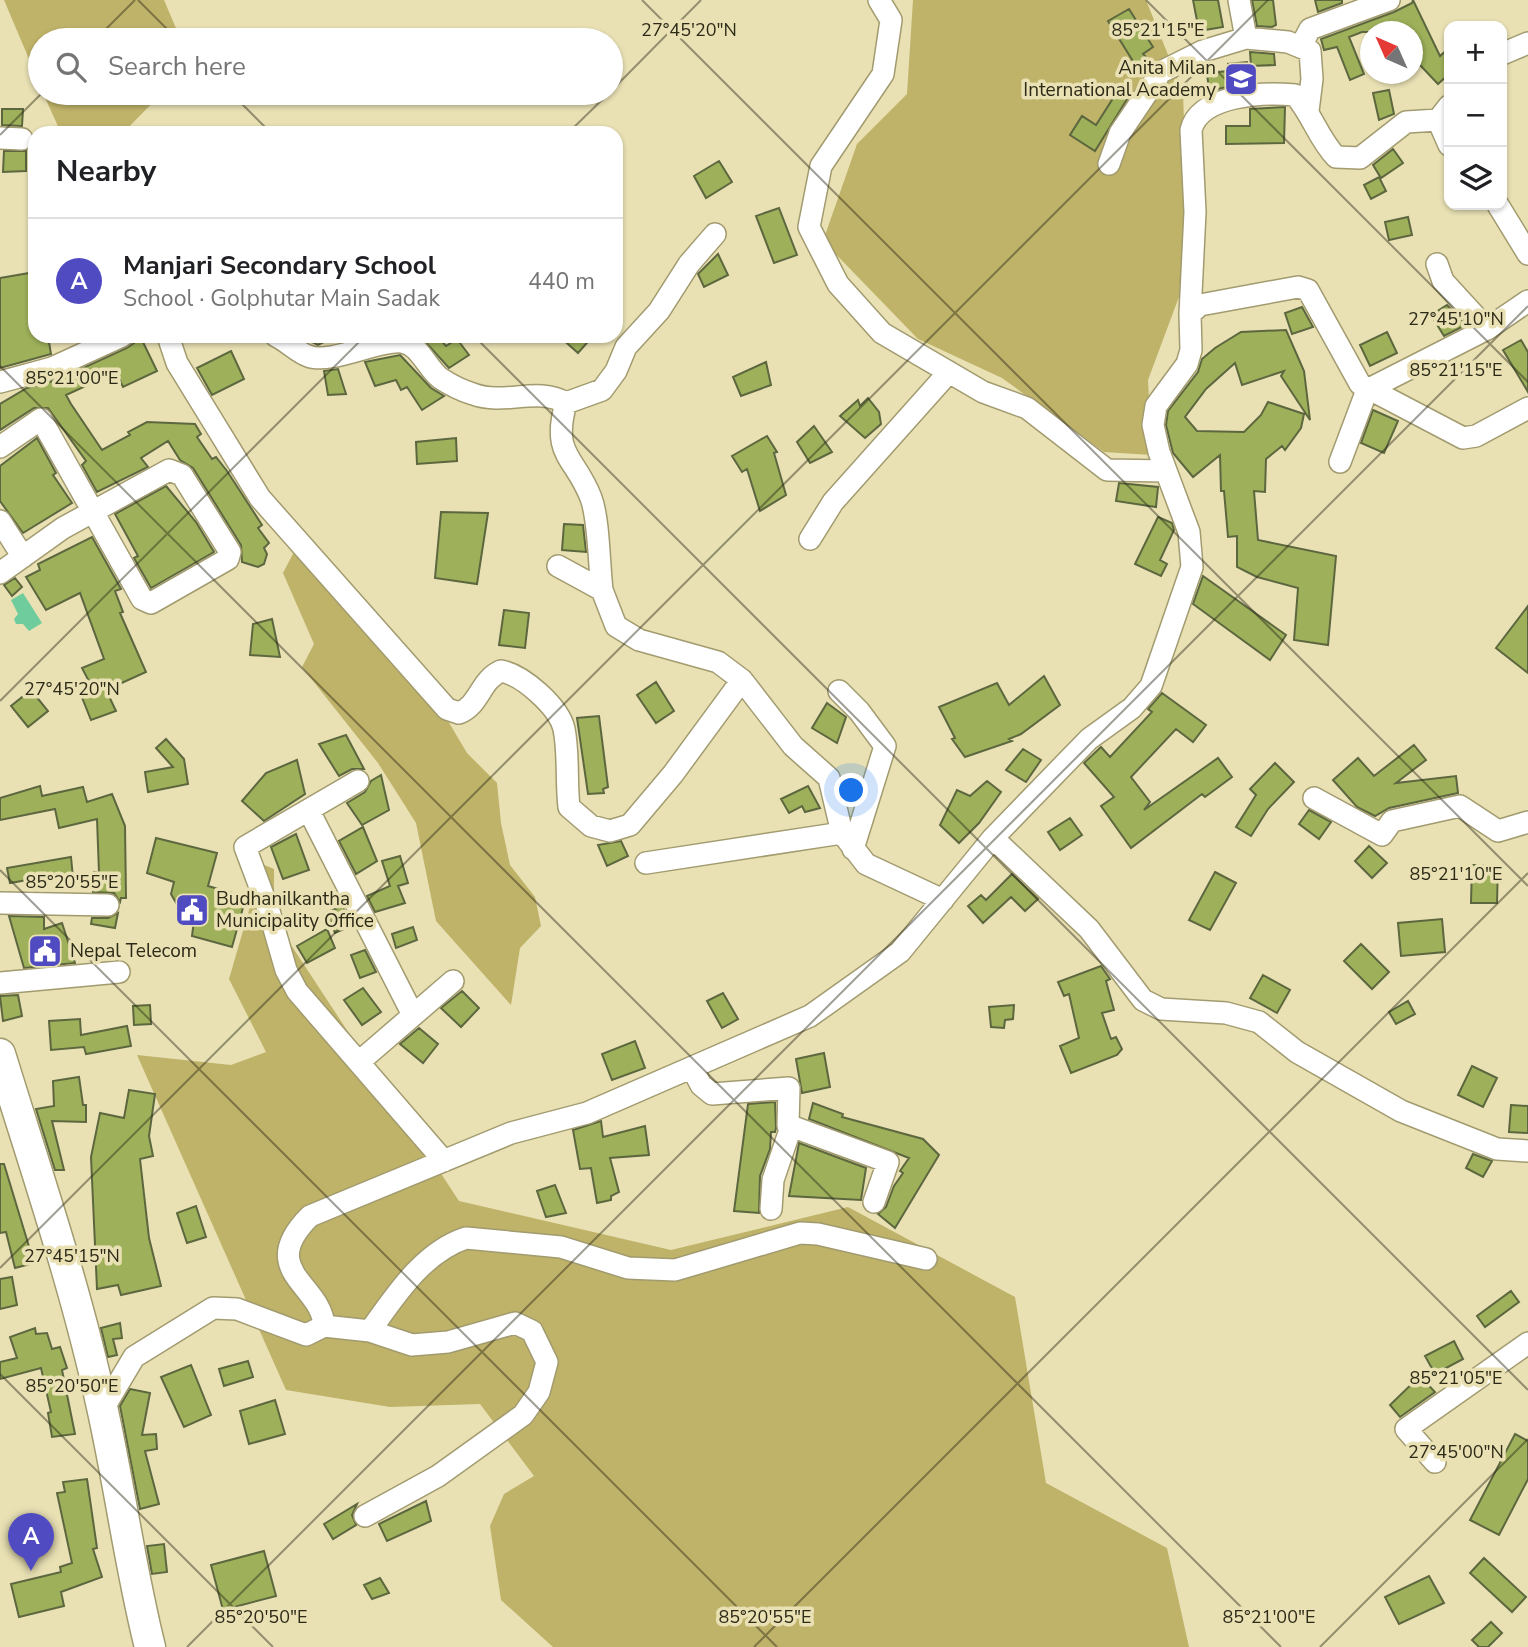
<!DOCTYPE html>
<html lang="en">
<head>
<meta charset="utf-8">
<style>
  :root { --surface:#fff; --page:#f6f6f6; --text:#202124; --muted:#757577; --line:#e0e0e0; --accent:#514bc2 }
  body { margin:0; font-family:"Nunito Sans",sans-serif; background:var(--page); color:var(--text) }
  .controls { position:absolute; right:21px; top:21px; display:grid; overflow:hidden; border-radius:14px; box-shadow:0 2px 5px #0004 }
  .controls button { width:63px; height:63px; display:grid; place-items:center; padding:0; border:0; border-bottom:2px solid var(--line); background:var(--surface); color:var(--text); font:35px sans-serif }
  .compass { position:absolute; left:1360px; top:21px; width:63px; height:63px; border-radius:50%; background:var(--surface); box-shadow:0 2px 5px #0004; rotate:315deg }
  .you { position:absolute; left:852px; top:791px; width:24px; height:24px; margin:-18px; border:5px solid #fff; border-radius:50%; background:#1a73e8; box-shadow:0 0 0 10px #1a73e833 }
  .badge { display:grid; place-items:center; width:46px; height:46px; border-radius:50%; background:var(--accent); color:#fff; font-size:23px; font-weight:700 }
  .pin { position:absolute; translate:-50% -58px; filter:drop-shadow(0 2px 4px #0008) }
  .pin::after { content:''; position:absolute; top:37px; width:24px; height:21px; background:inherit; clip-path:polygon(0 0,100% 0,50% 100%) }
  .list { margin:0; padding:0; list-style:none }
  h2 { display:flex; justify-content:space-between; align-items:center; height:91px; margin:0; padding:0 28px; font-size:30px }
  h2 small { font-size:23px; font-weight:400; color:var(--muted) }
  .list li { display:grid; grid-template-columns:46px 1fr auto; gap:21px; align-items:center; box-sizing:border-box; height:126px; padding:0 28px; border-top:2px solid var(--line) }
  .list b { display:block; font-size:26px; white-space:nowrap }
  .list p { margin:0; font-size:23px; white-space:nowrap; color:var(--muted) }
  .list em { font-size:23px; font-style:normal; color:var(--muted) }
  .icon { flex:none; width:38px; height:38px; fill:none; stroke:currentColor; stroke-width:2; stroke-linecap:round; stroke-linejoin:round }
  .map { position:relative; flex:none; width:1528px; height:1647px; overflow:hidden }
  .search { position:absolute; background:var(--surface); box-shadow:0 2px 5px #0004; left:28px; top:28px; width:595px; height:77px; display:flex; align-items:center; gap:18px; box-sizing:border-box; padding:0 24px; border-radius:38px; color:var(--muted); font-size:26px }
  .panel { position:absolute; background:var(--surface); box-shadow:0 2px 5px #0004; left:28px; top:126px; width:595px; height:217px; border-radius:21px }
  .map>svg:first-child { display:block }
  .green { fill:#bfb269 }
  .water { fill:#6fcd9d }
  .building { fill:#9eb15a; stroke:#5d673f; stroke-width:2 }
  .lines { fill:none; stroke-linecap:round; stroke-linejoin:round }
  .minor-casing { stroke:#a29b6f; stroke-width:24 }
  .secondary-casing { stroke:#a29b6f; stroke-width:33 }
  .minor { stroke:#fff; stroke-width:21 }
  .secondary { stroke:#fff; stroke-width:30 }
  .ticks { fill:none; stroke:#2d2a18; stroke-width:2; stroke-opacity:0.45 }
  .labels { text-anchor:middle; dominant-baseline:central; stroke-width:7; stroke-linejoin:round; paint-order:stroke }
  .poi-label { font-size:19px; fill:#2d2a18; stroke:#e9e1b4; text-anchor:start }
  .ticks-label { font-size:18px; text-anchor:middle; fill:#2d2a18; stroke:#e9e1b4; stroke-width:7; stroke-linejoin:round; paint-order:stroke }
</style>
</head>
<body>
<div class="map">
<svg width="1528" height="1647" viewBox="0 0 1528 1647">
  <rect width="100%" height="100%" fill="#e9e1b4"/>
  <path class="green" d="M4 0H164L181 40H40V85Z
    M913 0H1146L1183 92 1189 270 1148 380 1152 455 1104 452 1002 378 918 339 823 241 857 144 907 94Z
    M43 93H162L123 133H61Z
    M295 550 387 644 398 672 407 668 442 711 467 753 497 783 501 823 510 865 535 897 541 926 520 948 511 1005 436 921 416 823 378 763 302 667 314 644 283 573Z
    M257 862 274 869V919L459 1201 671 1250 848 1207 1015 1297 1046 1483 1167 1548 1189 1647H553L501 1600 490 1526 504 1494 534 1476 480 1404 390 1407 286 1390 137 1055 231 1065 266 1052 229 979 254 893Z"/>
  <path class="water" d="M23 593 42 623 29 631 23 624H16L14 619 18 614 11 600Z"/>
  <path class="building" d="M1193 0H1218L1223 27 1199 31Z
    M1252 0H1273L1276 25 1272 27 1257 26Z
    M1315 0H1342V3L1318 12Z
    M1413 0 1440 56 1449 48V74L1438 84 1419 64 1412 66V32H1362L1349 37 1364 74 1350 80 1337 47 1324 50 1321 39 1394 12 1412 3Z
    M1129 9 1153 47 1143 54 1152 63 1141 74 1108 21Z
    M1250 52 1274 54 1275 65 1251 66Z
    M1247 62 1249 82 1209 91 1207 73 1228 71V64Z
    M1119 89 1129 96 1095 151 1070 135 1082 116 1096 125Z
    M1389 90 1394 114 1379 120 1373 93Z
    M1285 107 1284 143 1226 144V126H1250V109Z
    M2 109H23L22 126 2 125Z
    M1393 149 1403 163 1381 178 1373 165Z
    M4 151H26V171L3 172Z
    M719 161 732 182 706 198 694 176Z
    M1379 177 1386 191 1371 199 1364 185Z
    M779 208 797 255 774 263 756 216Z
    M1408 217 1412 235 1389 240 1385 222Z
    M718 254 728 275 704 287 698 274Z
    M35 272V336H48L51 354 0 368V278Z
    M1447 305 1466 325 1444 336 1431 315Z
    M1302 307 1313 327 1292 334 1285 313Z
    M1286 330 1304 371 1310 420 1281 376 1284 371 1242 385 1235 363 1206 389 1185 417 1197 431 1244 432 1261 415 1268 402 1304 414 1301 428 1285 450 1282 446 1266 459 1265 492 1254 491 1258 540 1336 556 1328 645 1294 640 1298 588 1257 577 1237 567V536L1228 537 1224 491H1221L1220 455 1193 477 1173 453 1166 425 1168 411 1198 372 1202 359 1215 348 1241 332Z
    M1387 332 1397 353 1370 366 1360 345Z
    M300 336H336L318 345Z
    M420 336H437L446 346 457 339 469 355 449 368Z
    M559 336H593L578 353Z
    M141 338 157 371 123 387 116 372 66 395 71 404 102 450 130 435 128 432 147 422 195 424 201 434 197 437 212 459 216 457 227 471 262 525 258 528 269 543 264 548 267 554 264 564 258 567 242 562 241 545 193 468 180 460 168 441 141 458 148 467 97 492 82 465 86 461 48 408H34L0 430V404L27 388 57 380 127 348Z
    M1521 340 1528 352V392L1503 350Z
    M231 351 244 379 212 395 197 368Z
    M400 355 431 388 444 396 422 410 407 387 401 390 396 380 375 386 365 362Z
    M766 362 771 385 741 396 733 377Z
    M338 369 346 394 328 395 324 371Z
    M868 398 879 412 881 424 865 438 840 416 858 400 860 406Z
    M1373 410 1398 421 1384 453 1361 443Z
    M814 426 832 452 810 463 797 442Z
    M767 436 777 452 774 453 786 495 760 511 747 469 742 472 732 456Z
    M37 438 56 473 53 475 72 503 23 533 0 501V466Z
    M456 438 457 461 417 464 416 442Z
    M1119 483 1158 487 1156 507 1116 501Z
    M166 486 196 522 214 552 151 588 134 558 138 556 115 514Z
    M441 512 488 513 477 584 435 578Z
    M1158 517 1172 523 1174 530 1160 560 1167 564 1161 576 1135 564Z
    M564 524 583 525 586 552 562 550Z
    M92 537 121 589 115 591 123 612 120 613 146 672 106 690 116 711 91 720 79 690 92 687 82 668 104 659 80 593 46 610 26 577 40 570 38 564Z
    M1203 576 1286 635 1270 660 1193 604Z
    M15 578 22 587 12 596 4 585Z
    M1528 606V673L1496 648Z
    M504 610 529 613 525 648 499 645Z
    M272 619 280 657 250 655 253 624Z
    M1044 676 1060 705 1021 734 1009 739 1012 741 965 757 952 739 955 738 939 707 997 683 1009 705Z
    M656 682 674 711 656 723 637 695Z
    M31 690 48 711 28 727 11 706Z
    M1162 693 1206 725 1193 742 1176 729 1131 777 1150 802 1144 810 1218 758 1232 777 1205 797 1202 794 1131 848 1101 806 1114 797 1084 763 1101 747 1110 757 1152 712 1148 709Z
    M827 703 846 717 837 743 812 728Z
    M599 716 608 787 603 789 604 793 588 794 577 718Z
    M346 735 364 769H352L339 776 319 744Z
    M166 739 184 759 188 784 148 792 145 772 173 767 156 748Z
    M1414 745 1426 760 1396 783 1456 776 1458 793 1389 808 1375 816 1357 807 1333 780 1358 758 1374 776Z
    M1023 749 1041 760 1026 782 1006 770Z
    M297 760 305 794 264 821 242 801 266 773Z
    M1275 763 1294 782 1268 809 1251 836 1236 827 1256 795 1250 789Z
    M381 775 389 810 362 825 347 803 365 792 371 781Z
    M987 781 1001 792 979 823 959 843 940 825 957 790 970 796Z
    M40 786 42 796 83 787 87 802 112 794 125 826 126 898H121L120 902 114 893 93 892 94 872 99 873 97 819 59 828 55 809 0 820V798Z
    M808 786 820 808 805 812 802 806 789 813 781 799Z
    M1309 810 1331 822 1319 839 1299 824Z
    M1070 818 1082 835 1060 850 1048 832Z
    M363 827 377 861 356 874 339 841Z
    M296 834 309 870 283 879 271 847Z
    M156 838 217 853 208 886 246 897 232 947 192 936 195 913 179 908 171 894 174 882 147 873Z
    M621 841 628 856 607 866 598 845Z
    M1369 846 1387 863 1372 878 1355 861Z
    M400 856 408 883 398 886 405 903 375 912 367 896 390 886 382 861Z
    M71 857 73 878 57 880 56 875 10 883 7 868Z
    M1472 865H1498L1497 903H1471Z
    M1215 872 1236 883 1210 930 1189 920Z
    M1012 874 1038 899 1025 911 1011 897 983 923 968 906 981 895 986 900Z
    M343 906 351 926 335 933 327 912Z
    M118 913 115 928 91 924 92 918H108Z
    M9 916 44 917V929L62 923 75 963 24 968Z
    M1442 919 1445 952 1401 956 1398 923Z
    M413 927 417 940 396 948 392 934Z
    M327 929 335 948 307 963 297 946Z
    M1361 944 1389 972 1372 989 1344 961Z
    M365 950 376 972 360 978 351 955Z
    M1101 966 1110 979 1106 981 1114 1010 1102 1013 1111 1039 1116 1037 1122 1049 1117 1055 1071 1073 1060 1046 1079 1038 1069 994 1064 996 1058 982Z
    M1263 975 1290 990 1277 1013 1250 998Z
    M363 988 381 1012 362 1025 344 1000Z
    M462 991 479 1008 461 1027 441 1008Z
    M723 993 738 1019 722 1028 707 1001Z
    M18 995 22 1016 3 1021 0 996Z
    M1408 1001 1415 1014 1396 1024 1389 1012Z
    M150 1005 151 1024 134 1025 133 1006Z
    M1014 1005 1013 1019 1005 1020 1004 1028 991 1027 989 1007Z
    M80 1019 81 1035 127 1026 131 1046 86 1054 84 1047 51 1050 49 1021Z
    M419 1028 438 1044 423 1063 400 1044Z
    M635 1041 645 1068 612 1080 602 1054Z
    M824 1053 830 1087 802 1093 796 1059Z
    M1472 1066 1497 1078 1483 1107 1458 1095Z
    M79 1077 83 1105H86V1122L52 1121 64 1170H55L36 1109 54 1106 53 1081Z
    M129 1090 155 1094 149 1136 153 1156 140 1159 149 1238 161 1286 121 1295 118 1285 97 1289 91 1157 100 1113 124 1118Z
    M775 1102 776 1128 775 1132H771L770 1149 760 1176 759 1213 734 1211 748 1104Z
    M813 1103 843 1114 842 1117 923 1139 939 1155 895 1228 878 1214 886 1207 894 1186 903 1173 900 1171 909 1158 809 1119Z
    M1511 1105 1528 1106V1133L1509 1132Z
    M601 1121 603 1137 645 1126 649 1155 610 1158 619 1192 611 1196V1200L597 1203 591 1168 580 1169 573 1130Z
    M799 1143 866 1168 861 1200 789 1196Z
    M1473 1154 1492 1161 1483 1177 1466 1168Z
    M0 1164H4L34 1263 15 1268 6 1232 0 1233Z
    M555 1185 566 1213 546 1217 537 1191Z
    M196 1206 206 1237 187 1243 177 1213Z
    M12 1277 17 1305 0 1309V1279Z
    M1511 1291 1519 1302 1485 1327 1477 1316Z
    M120 1323 122 1338 113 1339 117 1355 108 1357 101 1328Z
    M35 1328 36 1334 47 1333 52 1349 60 1347 67 1368 62 1370 75 1434 52 1437 48 1413 51 1412 41 1368 0 1379V1362L17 1358 10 1337Z
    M1454 1341 1463 1359 1435 1374 1425 1356Z
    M248 1361 253 1377 224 1386 219 1369Z
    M191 1365 211 1415 184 1427 161 1377Z
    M1420 1376 1435 1392 1400 1417 1390 1405Z
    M130 1389 150 1393 142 1435 156 1434 157 1449 145 1451 159 1504 140 1509 120 1406Z
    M275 1400 285 1434 249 1444 240 1411Z
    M1515 1434 1528 1441V1479L1499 1535 1470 1520Z
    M87 1479 97 1548 93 1549 102 1577 61 1592 64 1606 19 1617 11 1584 61 1572 60 1567 72 1563 57 1493 65 1492 63 1482Z
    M426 1501 431 1521 387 1541 379 1524Z
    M357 1504 352 1515 356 1525 333 1539 324 1524Z
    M164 1544 167 1572 152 1574 147 1546Z
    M264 1551 276 1596 223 1610 211 1565Z
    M1484 1558 1526 1597 1512 1612 1470 1573Z
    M1429 1576 1444 1603 1399 1624 1385 1597Z
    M380 1578 389 1593 372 1599 364 1585Z
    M1491 1622 1502 1633 1488 1647H1479L1472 1640Z"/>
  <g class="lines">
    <g class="minor-casing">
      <path id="minor" d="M879 0 891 20 883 74 821 166 809 227 838 284 882 333 983 392 1027 408 1107 470 1166 471
        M1239 0 1246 38 1288 42 1310 51 1312 79 1308 111
        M1301 46 1310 29 1389 0
        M1502 54 1528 43
        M1449 106 1438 120 1449 145
        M0 138 22 139
        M1109 164 1120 133 1161 72 1203 51 1246 38
        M1498 205 1528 254
        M1437 264 1443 281 1487 329 1528 301
        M1190 314 1195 212 1191 130C1200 94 1265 92 1295 95 1312 114 1318 138 1336 157L1360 158 1406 122 1438 120
        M168 336 177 363 260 498 447 709 459 713C480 705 480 680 501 671 523 675 559 707 564 729 569 753 566 782 569 807L591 826 610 831 630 825 673 774 742 680 793 746 829 778 842 833
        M276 336C287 341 297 352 308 356 331 365 379 339 402 342 419 344 427 368 440 378 449 384 463 391 473 394 506 406 537 386 566 403 551 456 575 456 591 498 599 519 599 565 602 590
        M0 382 52 368 122 336
        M566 403 602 390 616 371 626 347 659 311 689 264 715 234
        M0 447 41 419 142 599 151 603 228 559 230 552 182 475 169 470 63 528 0 573
        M1340 462 1367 390 1487 329
        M0 521 23 557
        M810 539 833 502 949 372
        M558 566 602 590 616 626 639 640 718 662 742 680
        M839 691 859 711 885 746 853 849
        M358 781 245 847 269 911 286 970 297 991 444 1161
        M1314 798 1382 835 1392 821 1460 806 1498 831 1528 822
        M309 811 413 1015
        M993 838 1089 929 1143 1000 1161 1009 1226 1013 1259 1022 1297 1052 1401 1111 1497 1149 1528 1151
        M646 863 842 833 866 864 943 900
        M0 903 108 905
        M0 983 119 972
        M359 1062 453 981
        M692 1068 701 1085 712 1094 789 1088 788 1125 888 1162 874 1202
        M771 1209 773 1180 791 1127
        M324 1326C322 1284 255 1271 310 1216L511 1133 587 1113 810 1016 900 952 993 838 1089 739 1132 708 1151 686 1192 567 1189 532 1159 452 1153 425 1156 406 1187 364 1191 350 1190 314 1200 305 1298 287 1308 290 1360 384 1463 438 1476 436 1528 408
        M324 1326 370 1331 412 1345 448 1342 515 1323 532 1331 547 1362 539 1392 523 1415 438 1476 365 1516
        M370 1331C395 1296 423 1252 466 1238L561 1247 628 1268 675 1270 800 1233 818 1234 926 1259
        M103 1409 134 1357 213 1308 237 1309 306 1335 324 1326
        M1435 1462 1406 1429 1528 1343"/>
    </g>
    <g class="secondary-casing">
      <path id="secondary" d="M0 1054C36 1171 76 1287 102 1407 120 1487 130 1568 150 1647"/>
    </g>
    <use href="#minor" class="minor"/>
    <use href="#secondary" class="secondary"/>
  </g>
  <path class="ticks" d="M138 0 178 40M642 0 1528 886M1146 0 1528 382M95 40 135 0M611 91 701 0M231 93 271 133M568 133 609 93M0 135 42 93M474 336 1528 1390M0 366 1281 1647M0 701 365 336M0 870 777 1647M0 1268 1268 0M0 1374 273 1647M187 1647 1528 306M754 1647 1528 873M1320 1647 1528 1439"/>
  <defs>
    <g id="school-square" transform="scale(1.75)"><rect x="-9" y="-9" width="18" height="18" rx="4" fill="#514bc2" stroke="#e9e1b4"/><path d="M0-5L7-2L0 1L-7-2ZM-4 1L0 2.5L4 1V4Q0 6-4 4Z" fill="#fff"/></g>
    <g id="civic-square" transform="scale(1.75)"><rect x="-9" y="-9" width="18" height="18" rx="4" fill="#514bc2" stroke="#e9e1b4"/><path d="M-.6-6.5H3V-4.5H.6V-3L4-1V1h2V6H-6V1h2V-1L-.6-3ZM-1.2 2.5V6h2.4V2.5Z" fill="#fff"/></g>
  </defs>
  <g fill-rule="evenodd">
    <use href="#school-square" x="1241" y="79"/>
    <use href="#civic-square" x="192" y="910"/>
    <use href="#civic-square" x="45" y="951"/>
  </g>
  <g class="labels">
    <g class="poi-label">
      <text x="1216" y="68" text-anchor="end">Anita Milan<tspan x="1216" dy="22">International Academy</tspan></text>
      <text x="216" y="899">Budhanilkantha<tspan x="216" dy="22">Municipality Office</tspan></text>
      <text x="70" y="951">Nepal Telecom</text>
    </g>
  </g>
  <g class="ticks-label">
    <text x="689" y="36">27°45'20"N</text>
    <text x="1158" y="36">85°21'15"E</text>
    <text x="1456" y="325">27°45'10"N</text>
    <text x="1456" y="376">85°21'15"E</text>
    <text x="72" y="384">85°21'00"E</text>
    <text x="72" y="695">27°45'20"N</text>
    <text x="1456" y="880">85°21'10"E</text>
    <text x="72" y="888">85°20'55"E</text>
    <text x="72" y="1262">27°45'15"N</text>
    <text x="1456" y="1384">85°21'05"E</text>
    <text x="72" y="1392">85°20'50"E</text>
    <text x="1456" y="1458">27°45'00"N</text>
    <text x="261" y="1623">85°20'50"E</text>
    <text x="765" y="1623">85°20'55"E</text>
    <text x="1269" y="1623">85°21'00"E</text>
  </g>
</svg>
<div class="controls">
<button>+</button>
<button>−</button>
<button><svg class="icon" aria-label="layers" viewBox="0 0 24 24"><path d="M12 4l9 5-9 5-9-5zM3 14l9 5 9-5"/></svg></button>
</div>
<svg class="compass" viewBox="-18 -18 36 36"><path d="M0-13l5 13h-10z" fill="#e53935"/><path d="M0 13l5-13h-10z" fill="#757577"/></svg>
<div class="you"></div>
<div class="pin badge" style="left:31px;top:1571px">A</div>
<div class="search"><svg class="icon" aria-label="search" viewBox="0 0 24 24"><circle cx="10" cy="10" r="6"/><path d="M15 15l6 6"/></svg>Search here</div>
<section class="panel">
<h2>Nearby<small></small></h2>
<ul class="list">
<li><span class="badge">A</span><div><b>Manjari Secondary School</b><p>School · Golphutar Main Sadak</p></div><em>440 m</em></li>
</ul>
</section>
</div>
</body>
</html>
